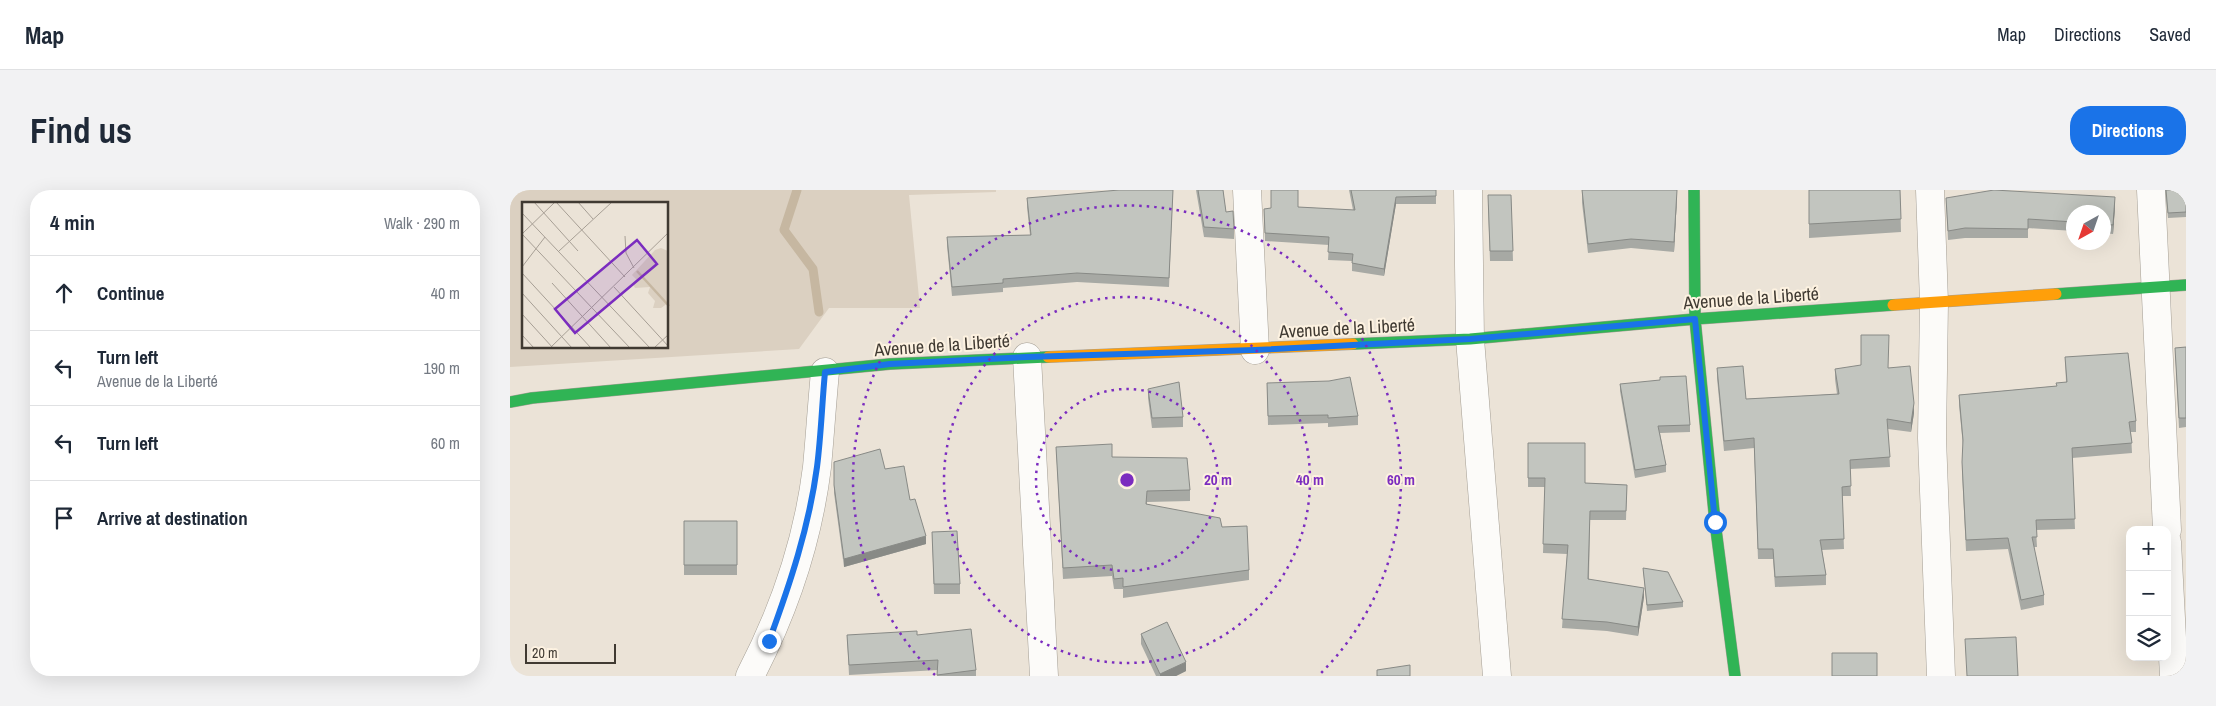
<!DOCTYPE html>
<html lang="en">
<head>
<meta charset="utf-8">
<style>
  :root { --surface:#fff; --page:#f2f2f3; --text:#1f2937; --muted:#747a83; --line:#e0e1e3; --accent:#1a73e8 }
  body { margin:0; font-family:"Archivo Narrow",sans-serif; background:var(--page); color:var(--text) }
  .controls { position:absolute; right:15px; bottom:15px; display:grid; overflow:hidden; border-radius:10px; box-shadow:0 5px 20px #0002 }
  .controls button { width:45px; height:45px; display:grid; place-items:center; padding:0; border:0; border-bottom:1px solid var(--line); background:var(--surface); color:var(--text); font:25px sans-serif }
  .compass { position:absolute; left:1556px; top:15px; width:45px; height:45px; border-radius:50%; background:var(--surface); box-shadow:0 5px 20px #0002; rotate:220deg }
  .scale { position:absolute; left:15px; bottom:12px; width:91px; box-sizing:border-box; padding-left:5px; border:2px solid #403a32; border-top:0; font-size:14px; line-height:18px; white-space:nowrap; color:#403a32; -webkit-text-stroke:4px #fdf2e1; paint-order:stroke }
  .stop { position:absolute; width:15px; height:15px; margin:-11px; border:4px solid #1a73e8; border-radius:50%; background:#fff }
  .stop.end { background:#1a73e8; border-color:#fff; box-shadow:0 1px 5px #0008 }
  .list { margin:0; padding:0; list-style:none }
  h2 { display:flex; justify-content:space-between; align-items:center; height:65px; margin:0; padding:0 20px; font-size:21px }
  h2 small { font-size:16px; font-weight:400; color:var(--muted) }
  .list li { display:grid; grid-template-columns:32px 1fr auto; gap:15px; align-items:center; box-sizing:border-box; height:75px; padding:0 20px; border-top:1px solid var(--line) }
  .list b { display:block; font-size:19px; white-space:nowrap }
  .list p { margin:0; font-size:16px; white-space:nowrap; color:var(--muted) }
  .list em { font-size:16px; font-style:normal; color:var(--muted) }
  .icon { flex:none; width:28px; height:28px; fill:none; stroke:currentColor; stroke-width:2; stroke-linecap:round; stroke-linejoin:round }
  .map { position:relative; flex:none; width:1676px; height:486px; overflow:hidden; border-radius:20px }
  header { display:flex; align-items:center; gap:30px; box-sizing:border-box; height:70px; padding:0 25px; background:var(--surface); border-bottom:1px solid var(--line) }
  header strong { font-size:24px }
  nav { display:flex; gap:28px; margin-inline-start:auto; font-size:18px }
  .intro { display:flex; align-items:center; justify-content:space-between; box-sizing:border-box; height:120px; padding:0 30px }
  h1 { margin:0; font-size:35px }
  .button { padding:12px 22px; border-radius:20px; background:var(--accent); color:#fff; font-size:18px; font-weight:700 }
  main { display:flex; gap:30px; padding:0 30px }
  aside { flex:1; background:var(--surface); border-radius:20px; box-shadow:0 5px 20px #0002 }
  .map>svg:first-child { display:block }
  .green { fill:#dbd0c1; fill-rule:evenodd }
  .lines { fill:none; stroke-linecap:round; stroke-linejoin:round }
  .stream { stroke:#c6b7a1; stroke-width:9 }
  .street-casing { stroke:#a49e94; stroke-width:29 }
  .fast-casing { stroke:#a49e94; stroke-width:12 }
  .slow-casing { stroke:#a49e94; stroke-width:12 }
  .street { stroke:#fcfbf9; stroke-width:28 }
  .fast { stroke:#30b455; stroke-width:11 }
  .slow { stroke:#ff9f0a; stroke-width:11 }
  .wall { fill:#a7a9a4 }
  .shaded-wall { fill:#888a86 }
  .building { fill:#c2c5bf; stroke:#888a86 }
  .route { stroke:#1a73e8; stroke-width:6 }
  .ring { fill:none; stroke:#7b2cbf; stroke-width:2.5; stroke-dasharray:2.5 5 }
  .labels { text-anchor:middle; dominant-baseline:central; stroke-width:4; stroke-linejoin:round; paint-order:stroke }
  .street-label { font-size:18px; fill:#403a32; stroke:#fdf2e1 }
  .inset-river { fill:none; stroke:#c6b7a1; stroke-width:2.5 }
  .inset-road { fill:none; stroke:#a79f95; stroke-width:1 }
  .view { fill:#7b2cbf; fill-opacity:0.15; stroke:#7b2cbf; stroke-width:2.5 }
  .inset-edge { fill:none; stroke:#403a32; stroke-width:2.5 }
  .centre { fill:#7b2cbf; stroke:#fdf2e1; stroke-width:2.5 }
  .ring-label { font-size:15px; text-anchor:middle; font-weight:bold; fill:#7b2cbf; stroke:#fdf2e1; stroke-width:4; stroke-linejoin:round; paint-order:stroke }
</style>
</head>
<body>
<header>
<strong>Map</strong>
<nav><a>Map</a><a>Directions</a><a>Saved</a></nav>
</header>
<div class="intro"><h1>Find us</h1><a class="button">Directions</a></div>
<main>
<aside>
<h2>4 min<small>Walk · 290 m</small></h2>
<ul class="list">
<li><svg class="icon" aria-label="ahead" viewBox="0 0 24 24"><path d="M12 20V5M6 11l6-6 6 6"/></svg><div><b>Continue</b></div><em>40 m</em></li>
<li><svg class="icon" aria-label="left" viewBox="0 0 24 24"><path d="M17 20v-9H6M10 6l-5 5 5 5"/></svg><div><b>Turn left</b><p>Avenue de la Liberté</p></div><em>190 m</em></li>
<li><svg class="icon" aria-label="left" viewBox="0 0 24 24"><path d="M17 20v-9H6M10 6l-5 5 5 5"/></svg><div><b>Turn left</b></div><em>60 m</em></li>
<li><svg class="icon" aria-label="arrive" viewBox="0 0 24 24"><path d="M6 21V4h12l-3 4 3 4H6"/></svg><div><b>Arrive at destination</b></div></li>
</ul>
</aside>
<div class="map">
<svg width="1676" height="486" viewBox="0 0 1676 486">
  <rect width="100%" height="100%" fill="#ebe3d7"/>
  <path class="green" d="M0 0H486V2L399 5 410 118H319L289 159 0 177ZM14 14H158V158H14Z"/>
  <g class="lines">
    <path class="stream" d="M287 0 274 40 303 79 309 122"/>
    <g class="street-casing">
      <path id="street" d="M737 0 745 160
        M958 0 960 149 987 486
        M1420 0 1424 112 1422 248 1431 486
        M1641 0 1657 340
        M517 167 534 486
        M1657 352 1664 486
        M240 486C274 421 298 350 307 277 310 245 312 213 315 182"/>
    </g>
    <g class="fast-casing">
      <path id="fast" d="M1184 0 1185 129 1205 332 1225 486
        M1546 104 1676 95
        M843 154 960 149 1185 129 1383 115
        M0 212 22 208 380 174 538 167"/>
    </g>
    <g class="slow-casing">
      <path id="slow" d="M1383 115 1546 104
        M538 167 843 154"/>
    </g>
    <use href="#street" class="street"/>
    <use href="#fast" class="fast"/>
    <use href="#slow" class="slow"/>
  </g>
  <path class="wall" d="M663 0 659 97 567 92 493 98V102L442 106 437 56V47L520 45 517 17V8Z
    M686 0H713L716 22 724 39V49L694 47Z
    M839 0H926V14H886L874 86 842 81V71L818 70 819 55 755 51 754 19 788 17 843 20Z
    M1072 0 1167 8 1164 62 1121 58 1078 63 1072 13Z
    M1299 0H1390L1391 42 1299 48Z
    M1655 0H1676V27L1658 28Z
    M1001 5 1003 71H980L978 15Z
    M1436 8 1605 16 1603 44 1594 43V22H1564V41L1518 38V48H1455L1438 50Z
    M1676 157V237L1669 238 1665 158Z
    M1555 167 1626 231V242H1621L1622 263 1562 268 1565 339 1526 340 1527 357H1524L1534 405V415L1511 420 1498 359 1456 361 1452 282 1453 256 1449 215V205L1546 196 1556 192Z
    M1207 178 1236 209 1327 204 1325 189V179L1378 178 1404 223 1401 242 1378 239 1380 277 1340 279 1341 306H1332L1334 359 1312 360 1316 385V395L1265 397 1263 369H1248L1244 258 1214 261 1207 188Z
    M757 193 848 226V235L818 237V233L758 235Z
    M1110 194 1180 235V242L1150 243 1156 275V282L1125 288 1110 201Z
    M638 199 673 227V237L642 238 638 208Z
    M1018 253 1075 293 1117 295 1116 330H1080L1079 389 1134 407 1128 446 1097 441 1052 438 1057 364 1033 363 1035 297H1018Z
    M546 257 602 267 680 300V311L637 312V314L712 337 739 380V390L613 408V399H604L602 386 553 389Z
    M324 272 375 279 400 310 416 354 334 377 324 303Z
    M174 331H227V385H174Z
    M422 342 450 394V404H424Z
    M1133 378 1173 412V417L1137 421Z
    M631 444 676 481 666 486H646L631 454Z
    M337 445H407L466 480V486H427L428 480 339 485Z"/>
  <path class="shaded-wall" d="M1167 0V8L1164 62V52Z
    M886 7V14L874 86V79Z
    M1605 7V16L1603 44V35Z
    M1404 213V223L1401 242V233Z
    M416 346V354L334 377V369Z
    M1134 398V407L1128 446V437Z
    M676 472V481L666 486H650V484Z"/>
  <path class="building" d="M609 0H663L659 88 567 83 493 89V93L442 97 437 47 521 45 517 8Z
    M688 0H713L716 22 723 21 724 39 694 37Z
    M761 0H788V17L845 20 841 0H926V6L886 7 874 79 842 73 843 64 818 62 819 47 755 43 754 19 761 18Z
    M1072 0H1167L1164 52 1121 49 1078 54Z
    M1299 0H1390L1391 29 1299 34Z
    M1484 0 1605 7 1603 35 1594 34V22H1564V32L1518 29V39L1455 38 1438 41 1436 8Z
    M1656 0H1676V22L1658 23Z
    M978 5H1001L1003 61H980Z
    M1351 145H1379L1378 178 1400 176 1404 213 1401 233 1377 229 1380 267 1340 270 1341 296 1332 297 1334 349 1310 350 1316 385 1265 387 1263 359H1248L1244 248 1214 251 1207 178 1233 176 1236 209 1329 204 1325 179 1351 175Z
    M1676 157V228H1669L1665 158Z
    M1618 163 1626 231 1619 232 1622 253 1562 258 1565 329 1526 330 1527 347H1522L1534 405 1511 410 1498 348 1456 350 1452 272 1453 250 1449 205 1547 196 1546 193 1557 192 1555 167Z
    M1176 186 1180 235 1148 236 1156 275 1125 280 1110 194 1150 190V187Z
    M840 187 848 226 818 228V225L758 226 757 193 819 191Z
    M669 192 673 227 642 228 638 199Z
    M1018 253H1075V293L1117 295 1116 321H1080L1078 389 1134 398 1128 437 1097 432 1052 429 1058 355 1033 354 1035 288H1018Z
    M602 254V267L677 268 680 300 637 301 636 314 710 328 712 337 737 336 739 380 613 397V388L604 389 602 375 553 378 546 257Z
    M370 259 375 279 394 276 400 310 405 309 416 346 334 369 324 295V272Z
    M174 331H227V375H174Z
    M447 341 450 394H424L422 342Z
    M1133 378 1158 382 1173 412 1137 415Z
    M657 432 676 472 650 484 631 444Z
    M461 439 466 480 427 485 428 470 339 475 337 445 407 441V445Z
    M1506 447 1508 486H1457L1455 449Z
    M1322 463H1367V486H1322Z
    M900 475V486H867V480Z"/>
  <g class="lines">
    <path class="route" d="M259 451C280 394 299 337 307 277 311 246 312 214 315 182L380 174 517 167 745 160 960 149 1185 129 1205 332"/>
  </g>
  <g class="ring">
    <circle cx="617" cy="290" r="91"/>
    <circle cx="617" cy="290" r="183"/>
    <path d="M425 485A274 274 0 1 1 809 485"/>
  </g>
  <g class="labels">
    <g class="street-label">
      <text transform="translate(1241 108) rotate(-4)">Avenue de la Liberté</text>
      <text transform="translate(837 138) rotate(-3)">Avenue de la Liberté</text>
      <text transform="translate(432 155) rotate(-4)">Avenue de la Liberté</text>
    </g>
  </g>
  <g transform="translate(12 12)">
    <rect width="146" height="146" fill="#ebe3d7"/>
    <path d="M139 46 146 49V101L139 106H131L133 99 126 91 128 85 113 86 111 82 115 78 110 73 133 48Z" fill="#dbd0c1"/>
    <path class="inset-river" d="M115 69 147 104"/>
    <path class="inset-road" d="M12 0 56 49M33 0 0 32 108 146M34 0 103 75M56 0 71 17M0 11 128 146M103 34 104 51 112 66M37 49 90 0M0 65 23 35M0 71 69 146M30 81 89 146M92 85 147 145M0 91 50 146M0 112 31 146M0 133 12 146M28 146 147 30M132 146 147 132"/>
    <path class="view" d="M115 38 135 62 53 131 33 107Z"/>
    <rect width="146" height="146" class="inset-edge"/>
  </g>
  <circle cx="617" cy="290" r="8" class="centre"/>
  <g class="ring-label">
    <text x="708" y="295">20 m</text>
    <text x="800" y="295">40 m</text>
    <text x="891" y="295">60 m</text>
  </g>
</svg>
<div class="controls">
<button>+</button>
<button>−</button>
<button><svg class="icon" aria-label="layers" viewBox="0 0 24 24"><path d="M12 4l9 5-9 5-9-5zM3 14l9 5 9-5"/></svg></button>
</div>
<svg class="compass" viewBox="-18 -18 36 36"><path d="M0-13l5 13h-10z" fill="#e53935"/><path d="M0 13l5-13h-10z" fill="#747a83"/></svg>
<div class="scale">20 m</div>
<div class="stop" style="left:1205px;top:332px"></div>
<div class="stop end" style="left:259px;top:451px"></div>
</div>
</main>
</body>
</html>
